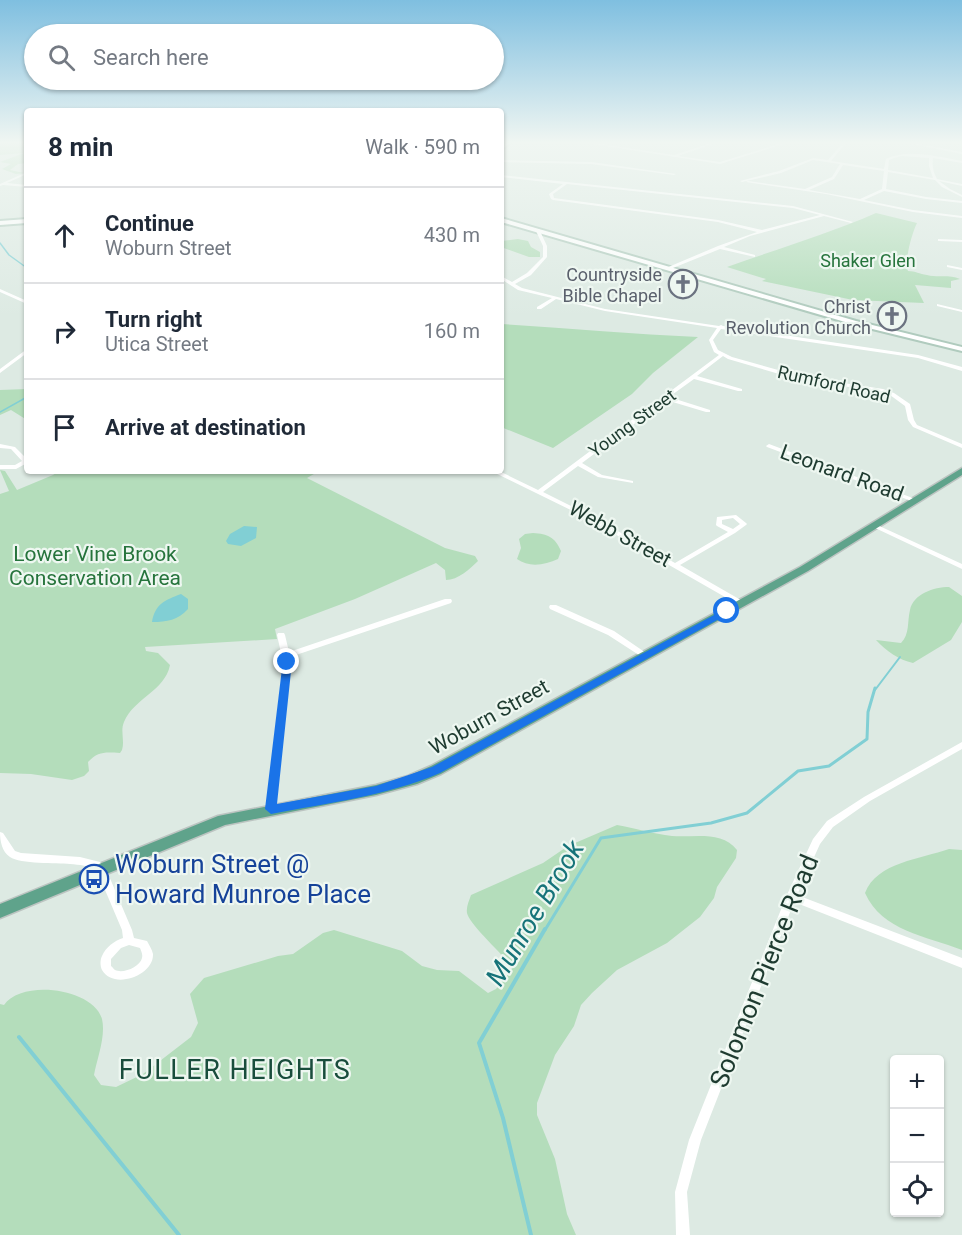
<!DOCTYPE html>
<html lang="en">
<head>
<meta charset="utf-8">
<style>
  :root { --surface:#fff; --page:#f2f2f3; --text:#1f2937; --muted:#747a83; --line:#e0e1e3 }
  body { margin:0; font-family:Roboto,sans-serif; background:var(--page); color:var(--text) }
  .controls { position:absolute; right:18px; bottom:18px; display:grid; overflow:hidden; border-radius:6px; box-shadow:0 2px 4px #0004 }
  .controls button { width:54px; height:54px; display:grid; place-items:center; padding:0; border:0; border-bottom:2px solid var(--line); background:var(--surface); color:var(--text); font:30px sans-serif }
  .stop { position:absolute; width:18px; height:18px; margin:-14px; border:4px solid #1a73e8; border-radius:50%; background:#fff }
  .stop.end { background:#1a73e8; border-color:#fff; box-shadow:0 2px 6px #0008 }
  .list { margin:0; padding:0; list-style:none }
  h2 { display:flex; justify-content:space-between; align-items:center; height:78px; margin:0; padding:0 24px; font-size:26px }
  h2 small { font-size:20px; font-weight:400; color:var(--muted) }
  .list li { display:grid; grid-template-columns:39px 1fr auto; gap:18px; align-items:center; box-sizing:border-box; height:96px; padding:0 24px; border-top:2px solid var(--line) }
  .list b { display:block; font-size:22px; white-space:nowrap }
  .list p { margin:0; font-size:20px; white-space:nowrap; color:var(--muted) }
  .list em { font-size:20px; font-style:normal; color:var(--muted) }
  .icon { flex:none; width:33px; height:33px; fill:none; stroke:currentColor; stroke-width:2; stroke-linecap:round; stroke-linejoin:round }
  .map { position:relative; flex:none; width:962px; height:1235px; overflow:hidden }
  .search { position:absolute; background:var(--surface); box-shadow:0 2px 4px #0004; left:24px; top:24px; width:480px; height:66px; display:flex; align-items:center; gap:15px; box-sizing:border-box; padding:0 21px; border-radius:33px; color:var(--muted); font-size:22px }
  .panel { position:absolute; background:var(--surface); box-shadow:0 2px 4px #0004; left:24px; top:108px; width:480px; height:366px; border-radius:6px }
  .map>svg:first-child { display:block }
  .green { fill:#b4ddbb }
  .water { fill:#81cfd4 }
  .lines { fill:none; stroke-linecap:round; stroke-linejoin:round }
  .stream-far3 { stroke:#81cfd4; stroke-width:1.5 }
  .stream-far2 { stroke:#81cfd4; stroke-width:2 }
  .stream-far1 { stroke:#81cfd4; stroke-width:3 }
  .stream { stroke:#81cfd4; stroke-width:4 }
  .secondary-casing { stroke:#b0cbbe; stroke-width:4 }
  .primary-casing { stroke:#bcc4c1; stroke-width:3 }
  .street { fill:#fff; fill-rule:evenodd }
  .secondary { fill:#fff; fill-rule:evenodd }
  .primary { fill:#5fa38b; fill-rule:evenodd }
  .route { fill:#1a73e8 }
  .labels { text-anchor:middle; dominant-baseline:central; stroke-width:4.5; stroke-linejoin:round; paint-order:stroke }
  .far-park-label { font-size:18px; fill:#26743c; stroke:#eef7f1 }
  .far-worship-label { font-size:18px; fill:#5b616d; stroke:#eef7f1; text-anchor:end }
  .far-street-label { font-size:18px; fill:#1e3b30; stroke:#eef7f1 }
  .street-label { font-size:21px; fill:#1e3b30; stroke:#eef7f1 }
  .park-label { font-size:21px; fill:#26743c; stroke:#eef7f1 }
  .near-transit-label { font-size:26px; fill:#164399; stroke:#eef7f1; text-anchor:start }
  .near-street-label { font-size:26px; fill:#1e3b30; stroke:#eef7f1 }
  .near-water-label { font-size:27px; font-style:italic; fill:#167379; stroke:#eef7f1 }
  .near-neighbourhood-label { font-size:27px; letter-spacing:1.5px; fill:#194d3c; stroke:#eef7f1 }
</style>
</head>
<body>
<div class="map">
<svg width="962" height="1235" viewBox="0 0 962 1235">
  <rect width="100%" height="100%" fill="#ddeae3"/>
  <path class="green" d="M0 143H27V163L18 164 10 170 24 173 16 174 2 169 11 164 0 162 24 153 0 155Z
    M876 213 917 223C912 233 904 261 908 271 916 271 919 274 927 275 938 278 949 274 960 279L951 281V288L915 285 924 303 853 300 762 281 766 279 727 267C777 249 828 234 876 213Z
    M518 239 528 241 531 247 540 252V257H529L501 247V241Z
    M501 324C567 328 632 334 698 337L653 373 632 394 553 448 501 427Z
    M27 389V420L11 410 0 415V390Z
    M0 470 5 471 17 490 53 475 59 471H319L307 478 445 548 475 556 478 561C470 569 458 580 446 580L445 570 436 563 355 599 275 629 277 639 145 647 146 651 158 653 170 665C165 691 134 698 124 722 120 731 125 741 122 750L120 753C106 752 98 751 88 762L89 771 84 776 72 780 31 774 0 773V494L9 491Z
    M533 533C548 534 555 537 561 551L558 559C545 565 529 568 517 559L521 548 519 539 525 534Z
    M949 587 962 596V622L951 640 913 663C899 660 886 651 876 640L901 643C910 634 907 622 910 610 913 594 934 587 949 587Z
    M617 825C635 828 653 834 672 836 693 838 722 830 737 850L736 858 717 887 714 898 700 917 667 943 617 970 592 993 581 1005 574 1026 555 1055 537 1103V1115L555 1159 567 1214 576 1235H0V1004L4 1005C22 979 93 988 102 1019 106 1036 97 1059 94 1075L101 1085 116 1087 143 1074 191 1037 198 1023 190 994 204 978 278 956 293 954 323 933 334 930 402 951 422 966 437 970 459 971 488 993 496 989 513 967C504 956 469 924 467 913 466 907 469 901 471 895L543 863 568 846Z
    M949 849 962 850V950C926 936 882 931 865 893 877 862 921 859 949 849Z"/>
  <path class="water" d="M244 526 257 527 256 538 241 546 228 544 226 541 230 534Z
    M181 594 188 599V609C178 620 167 622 152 622 155 604 165 600 181 594Z"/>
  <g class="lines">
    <path class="stream-far3" d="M0 243 9 255 27 268
      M0 412 27 397"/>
    <path class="stream-far2" d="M875 690 900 657"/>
    <path class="stream-far1" d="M545 930 601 838 711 823 747 813 798 771 829 766 867 739 868 712 875 688"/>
    <path class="stream" d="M19 1037 179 1235
      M531 1235 503 1118 479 1043 545 929"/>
    <g class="secondary-casing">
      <path id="secondary" d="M505 143H510L501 150V147Z
        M501 218 856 321 962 347V351L852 324 501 222Z
        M27 219V223L0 225V221Z"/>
    </g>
    <g class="primary-casing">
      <path id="primary" d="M962 468V475L808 571 441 774 417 784 376 795 225 825 0 918V904L218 816 376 785 408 776 431 766 800 567Z"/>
    </g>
    <path class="street" d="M586 143H595L674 155 711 143H716L678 156 720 162 782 143H787L720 164Z
      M843 143H846L831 161 884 169 886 159C908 148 939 157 962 161V163L933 158C932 166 933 172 937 179L962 184V186L939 181 950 189 962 195V197L942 187 935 180 888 172 886 189 926 197 962 201V203L926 199 884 191 864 200 913 210 962 216V218L913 212 826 194 746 182 748 181 805 189 832 177 840 164 813 160 781 173 742 182 740 181 779 171 813 158 828 160ZM902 156 929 158V166L933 178 888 170 889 160 894 158ZM843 165 884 171 882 189 860 199 809 190 834 179Z
      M907 143H914L962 152V154Z
      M501 160 591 162 676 174 674 175 591 164 501 162Z
      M27 172V174L7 183 27 185V187L3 185 0 186V184Z
      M501 175 793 206 853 222 851 223 824 216 750 236 724 247 755 255V257L720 249 668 270 666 269V268L718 246 757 232 718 222 553 200 551 199 549 194 563 184 501 177ZM567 184 793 208 820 215 762 230 718 220 554 198 553 194Z
      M538 230 540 231 547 246V257L531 275 515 284 522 288 605 309 719 326 721 325 723 326 918 355 962 367V371L918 358 721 329 713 340 718 350 732 357 803 377 883 389 894 393 910 404 914 420 917 425 962 444V448L913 427 908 420 905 406 890 395 880 391 803 381 728 359 723 356 697 376 742 389V391H738L694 379 669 397 710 410V412H706L666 400 582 463 602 475 633 481V483L598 477 578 466 543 492 589 515 675 563 728 532 717 526 716 525 717 517 736 515 746 523 747 524 746 525 735 533 680 565 746 603 742 605H739L585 517 491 471H499L538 490 719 355 714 352 709 340 717 328 605 311 556 299 541 309H537V307L552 298 518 290 501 279V276L512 282 527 273 543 257V246L536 231ZM733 518 740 524 733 529 722 524V520Z
      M938 239 962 240V242L939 241H938Z
      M947 265 962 268V270L947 267Z
      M0 289 27 301V304L0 292Z
      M937 304 962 310V312L937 306Z
      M27 349V353L0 373V369Z
      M0 444 15 447 27 459V463L16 469H0V465H15L22 461 11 449 0 448Z
      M769 444 918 500 919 501 918 502H914L767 447 766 446Z
      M875 524 962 564V569L873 527 872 526 873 525Z
      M445 599H451L452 601 451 603 290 657 291 662 276 809 274 811 271 812 268 811 266 809 283 662 277 635 278 633H284L285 635 289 652Z
      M550 605H556L614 631 649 655 648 657H642L608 635 550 609 549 607Z
      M962 742V749L870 801 833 827 820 844 797 895 962 958V968L794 902 701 1140 687 1192 690 1235H676L675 1192 689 1140 786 897 813 839 827 821 864 797Z
      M0 832 3 833 15 851 21 853 80 857 100 862 106 869 132 930 134 938 147 941C149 945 152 949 153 954 154 976 113 990 102 970 100 966 100 960 102 956 106 947 114 941 123 938L122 930 97 871C90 865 79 865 70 864 57 863 20 864 10 857 2 852 0 841 0 832ZM129 945 140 948C141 951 143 954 142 958 140 967 123 974 115 970 113 969 113 967 111 966V959L121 948Z"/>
    <use href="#secondary" class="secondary"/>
    <use href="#primary" class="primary"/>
  </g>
  <linearGradient id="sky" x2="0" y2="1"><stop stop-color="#7fbfe0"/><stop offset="0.45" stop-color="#f0f6f2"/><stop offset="1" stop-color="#f0f6f2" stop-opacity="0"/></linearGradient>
  <rect width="962" height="316" fill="url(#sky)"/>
  <path class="route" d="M727 608 732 611 730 613 440 773C386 796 328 803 271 814L265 809 283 660H291L292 662 277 804 376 786 432 767Z"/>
  <defs>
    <g id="church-ring" transform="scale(1.5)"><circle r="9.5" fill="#eef7f1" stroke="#6b7280" stroke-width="1.5"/><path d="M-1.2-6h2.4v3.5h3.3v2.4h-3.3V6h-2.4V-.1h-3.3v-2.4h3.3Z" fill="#6b7280"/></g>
    <g id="bus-ring" transform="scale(1.5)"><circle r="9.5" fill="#eef7f1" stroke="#1a4fb4" stroke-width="1.5"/><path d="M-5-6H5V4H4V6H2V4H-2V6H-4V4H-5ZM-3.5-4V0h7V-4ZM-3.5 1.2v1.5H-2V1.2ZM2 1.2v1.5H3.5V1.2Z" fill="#1a4fb4"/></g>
  </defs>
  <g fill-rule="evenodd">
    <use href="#church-ring" x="683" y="284"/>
    <use href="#church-ring" x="892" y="316"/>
    <use href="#bus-ring" x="94" y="879"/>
  </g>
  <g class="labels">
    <g class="far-park-label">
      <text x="868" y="260">Shaker Glen</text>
    </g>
    <g class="far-worship-label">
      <text x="662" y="274">Countryside<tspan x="662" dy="21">Bible Chapel</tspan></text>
      <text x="871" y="306">Christ<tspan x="871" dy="21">Revolution Church</tspan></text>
    </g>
    <g class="far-street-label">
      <text transform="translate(834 384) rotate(13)">Rumford Road</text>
      <text transform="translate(632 423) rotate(-36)">Young Street</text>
    </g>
    <g class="street-label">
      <text transform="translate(842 473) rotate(20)">Leonard Road</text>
      <text transform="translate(620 534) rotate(29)">Webb Street</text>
      <text transform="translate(489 717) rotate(-29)">Woburn Street</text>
    </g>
    <g class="park-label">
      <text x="95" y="554">Lower Vine Brook<tspan x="95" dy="24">Conservation Area</tspan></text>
    </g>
    <g class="near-transit-label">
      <text x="115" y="864">Woburn Street @<tspan x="115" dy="30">Howard Munroe Place</tspan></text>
    </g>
    <g class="near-street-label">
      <text transform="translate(764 971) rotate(-68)">Solomon Pierce Road</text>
    </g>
    <g class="near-water-label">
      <text transform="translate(535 913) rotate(-59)">Munroe Brook</text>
    </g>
    <g class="near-neighbourhood-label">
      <text x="235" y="1070">FULLER HEIGHTS</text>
    </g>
  </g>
</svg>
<div class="controls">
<button>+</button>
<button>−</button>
<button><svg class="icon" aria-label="locate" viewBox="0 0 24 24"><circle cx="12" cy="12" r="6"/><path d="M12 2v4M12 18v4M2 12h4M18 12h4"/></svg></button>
</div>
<div class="stop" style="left:727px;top:611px"></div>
<div class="stop end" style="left:287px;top:662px"></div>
<div class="search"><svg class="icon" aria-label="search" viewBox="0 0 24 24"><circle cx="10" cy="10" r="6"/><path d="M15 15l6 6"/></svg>Search here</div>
<section class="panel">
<h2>8 min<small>Walk · 590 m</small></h2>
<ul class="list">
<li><svg class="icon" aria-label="ahead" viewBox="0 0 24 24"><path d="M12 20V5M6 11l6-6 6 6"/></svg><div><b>Continue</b><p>Woburn Street</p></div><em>430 m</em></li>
<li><svg class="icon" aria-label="right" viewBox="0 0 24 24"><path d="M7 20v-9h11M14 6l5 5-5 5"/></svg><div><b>Turn right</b><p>Utica Street</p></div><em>160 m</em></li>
<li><svg class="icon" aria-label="arrive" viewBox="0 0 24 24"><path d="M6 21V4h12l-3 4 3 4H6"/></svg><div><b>Arrive at destination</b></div></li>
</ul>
</section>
</div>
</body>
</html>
